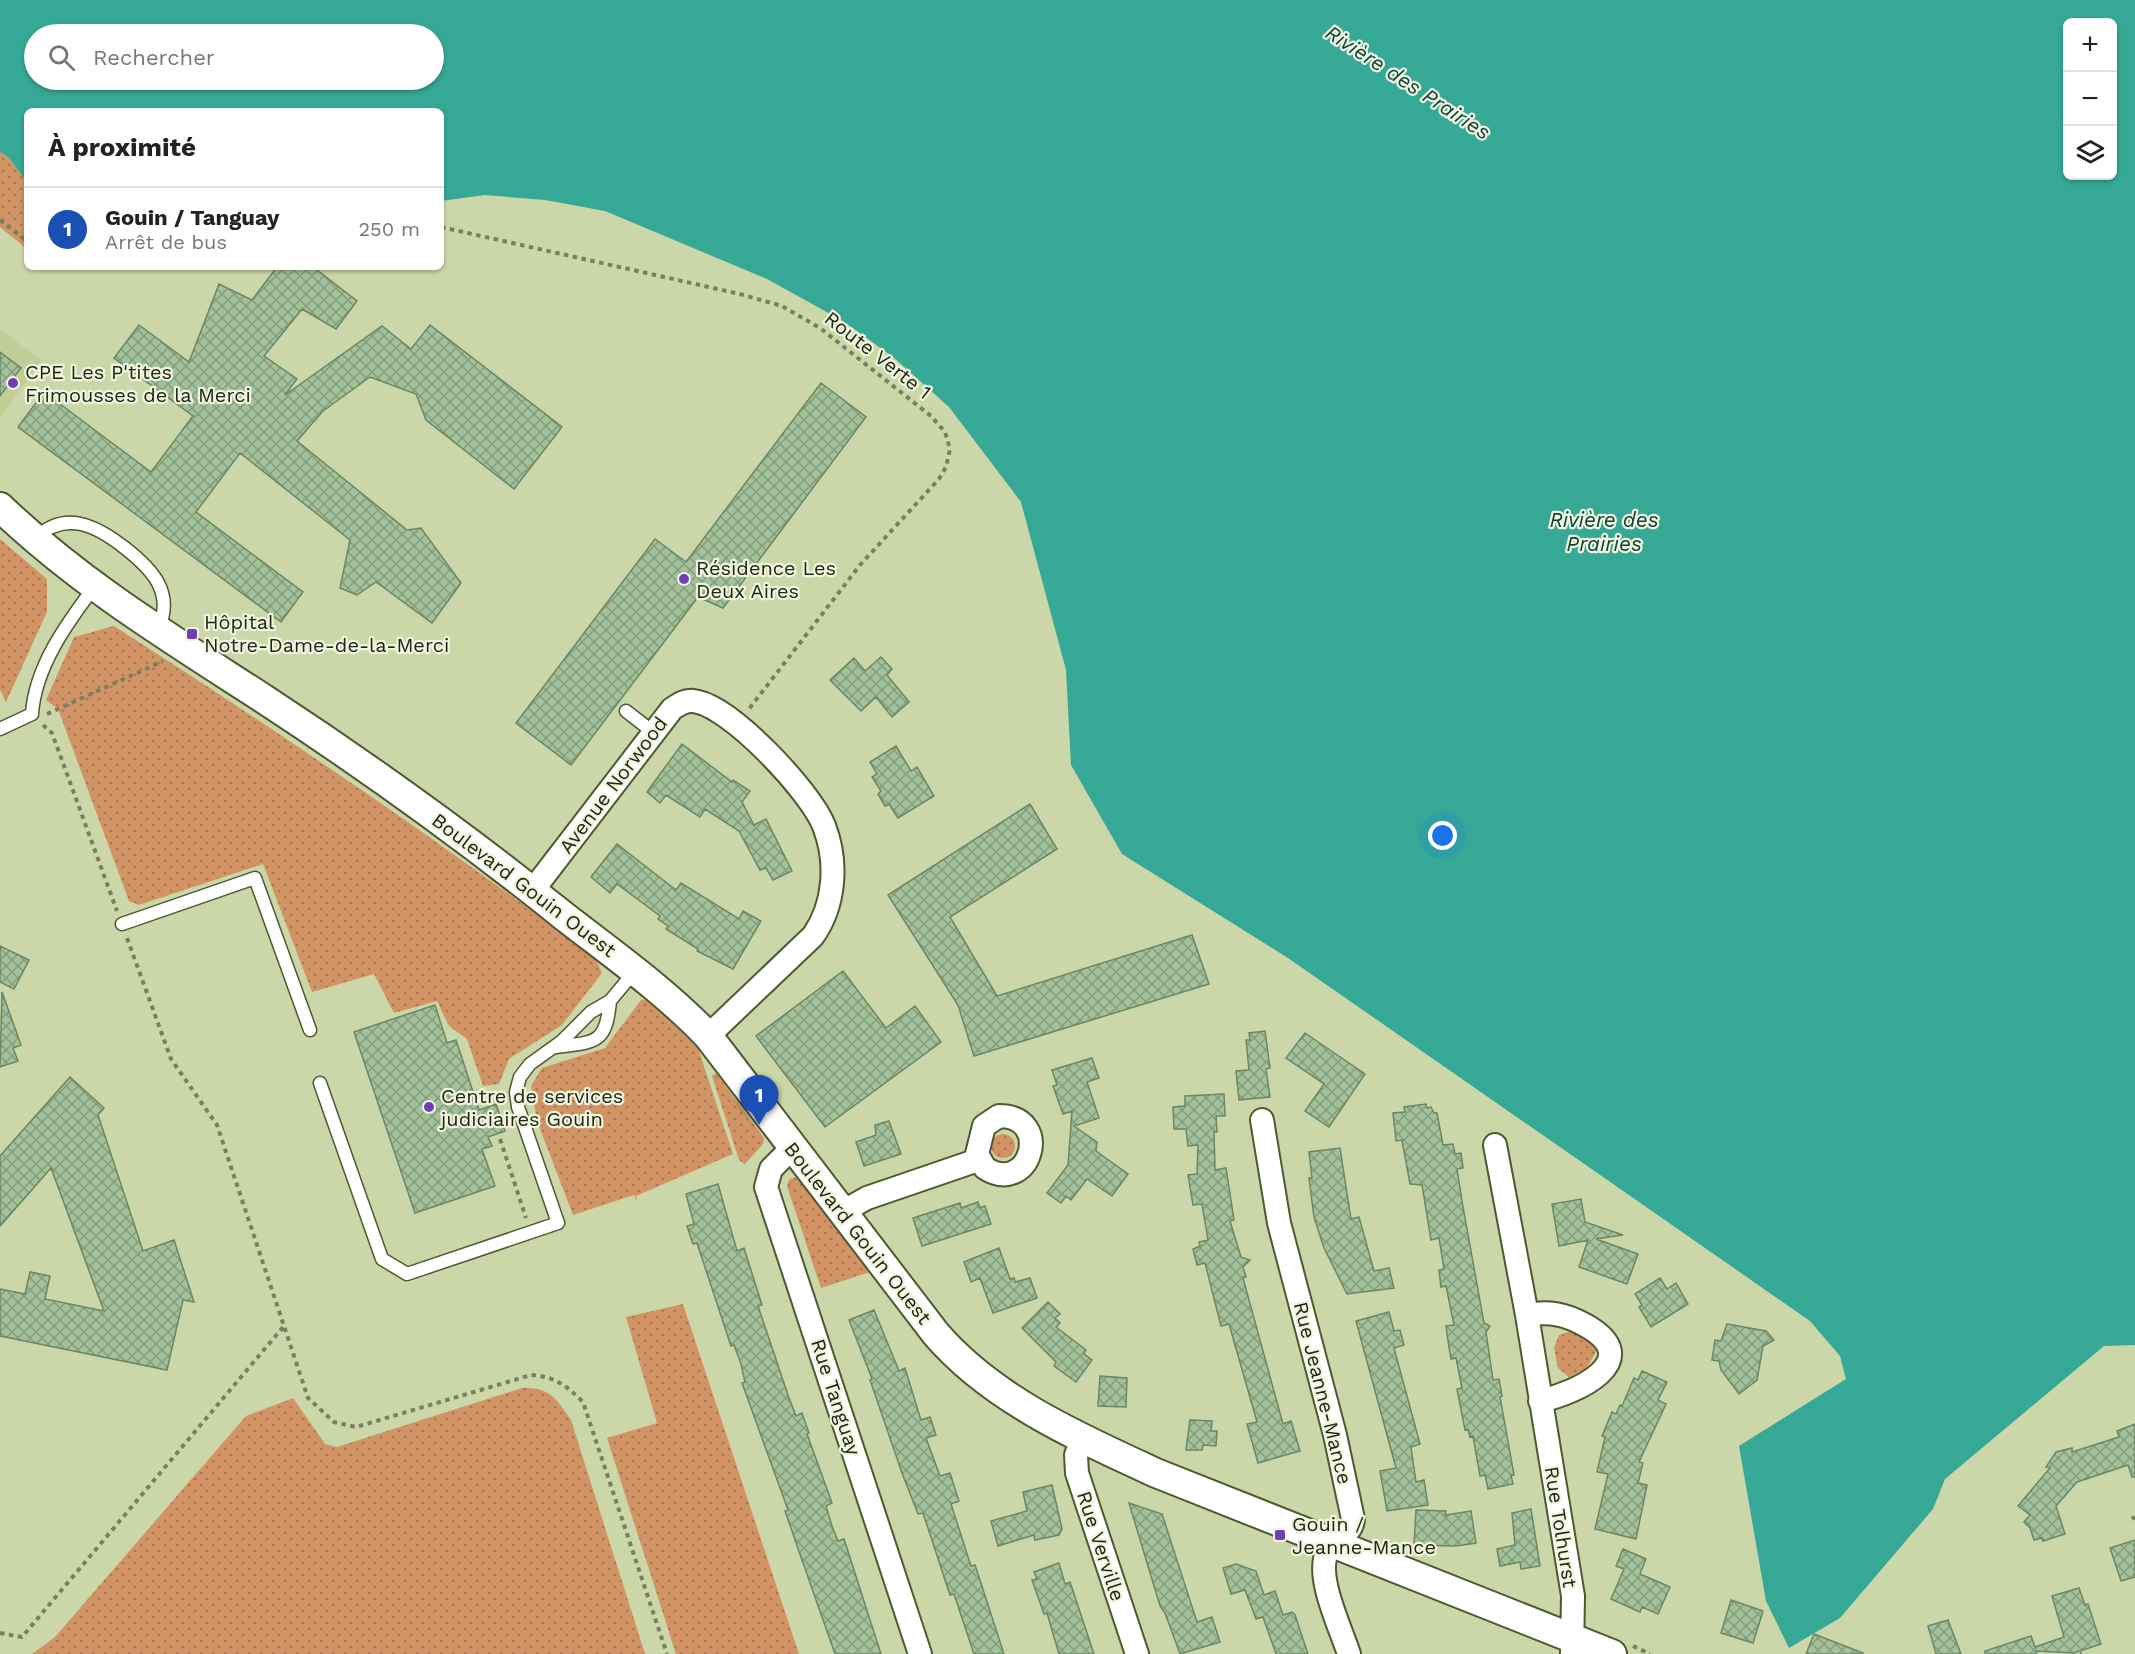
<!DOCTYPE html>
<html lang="fr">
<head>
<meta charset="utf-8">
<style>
  :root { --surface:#fff; --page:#f2f2f2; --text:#222; --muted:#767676; --line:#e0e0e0; --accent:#ea580c }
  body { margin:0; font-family:"Work Sans",sans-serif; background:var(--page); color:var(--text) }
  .controls { position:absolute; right:18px; top:18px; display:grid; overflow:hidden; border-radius:9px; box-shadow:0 2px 4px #0004 }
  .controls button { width:54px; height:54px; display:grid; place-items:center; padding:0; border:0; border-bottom:2px solid var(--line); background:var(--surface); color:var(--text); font:30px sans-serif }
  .you { position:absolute; left:1443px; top:836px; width:21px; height:21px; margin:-15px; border:4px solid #fff; border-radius:50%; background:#1a73e8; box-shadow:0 0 0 9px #1a73e833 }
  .badge { display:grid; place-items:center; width:39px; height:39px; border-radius:50%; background:var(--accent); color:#fff; font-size:20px; font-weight:700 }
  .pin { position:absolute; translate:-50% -50px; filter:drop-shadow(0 2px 3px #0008) }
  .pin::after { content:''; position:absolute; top:32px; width:21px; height:18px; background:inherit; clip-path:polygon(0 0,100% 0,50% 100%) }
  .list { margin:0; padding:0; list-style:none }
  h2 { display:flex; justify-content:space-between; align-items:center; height:78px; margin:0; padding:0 24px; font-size:26px }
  h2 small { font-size:20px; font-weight:400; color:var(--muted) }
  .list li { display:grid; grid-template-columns:39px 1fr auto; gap:18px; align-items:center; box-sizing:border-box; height:84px; padding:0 24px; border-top:2px solid var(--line) }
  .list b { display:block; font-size:22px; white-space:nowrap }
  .list p { margin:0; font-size:20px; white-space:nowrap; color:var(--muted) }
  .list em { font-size:20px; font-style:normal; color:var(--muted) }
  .icon { flex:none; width:33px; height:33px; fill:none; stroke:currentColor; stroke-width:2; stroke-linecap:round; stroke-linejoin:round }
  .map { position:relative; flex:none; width:2135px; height:1654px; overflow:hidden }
  .search { position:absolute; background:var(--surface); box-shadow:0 2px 4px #0004; left:24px; top:24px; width:420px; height:66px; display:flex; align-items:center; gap:15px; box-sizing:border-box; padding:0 21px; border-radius:33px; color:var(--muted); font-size:22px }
  .panel { position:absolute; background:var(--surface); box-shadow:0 2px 4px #0004; left:24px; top:108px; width:420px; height:162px; border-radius:9px }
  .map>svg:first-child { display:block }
  .built { fill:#c1ce98 }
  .grass { fill:url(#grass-dots) }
  .water { fill:#35a995; fill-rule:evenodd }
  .building { fill:url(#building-cross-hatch); stroke:#6b8763; stroke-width:1.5 }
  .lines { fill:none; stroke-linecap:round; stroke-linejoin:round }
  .service-casing { stroke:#4f582e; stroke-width:15 }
  .minor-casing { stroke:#4f582e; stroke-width:26 }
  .tertiary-casing { stroke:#4f582e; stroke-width:32 }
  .path { stroke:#78805f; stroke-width:4; stroke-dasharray:4.5 4.5; stroke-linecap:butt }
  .service { stroke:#fff; stroke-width:12 }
  .minor { stroke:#fff; stroke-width:22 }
  .tertiary { stroke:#fff; stroke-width:28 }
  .poi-dot { fill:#703fb6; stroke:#eff5de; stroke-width:2 }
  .labels { text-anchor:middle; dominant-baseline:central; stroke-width:4.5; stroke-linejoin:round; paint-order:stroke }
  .street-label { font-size:20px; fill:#212513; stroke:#eff5de }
  .poi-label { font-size:20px; fill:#212513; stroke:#eff5de; text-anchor:start }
  .water-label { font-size:21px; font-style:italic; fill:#0e4038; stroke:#eff5de }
</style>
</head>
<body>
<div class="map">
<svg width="2135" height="1654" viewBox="0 0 2135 1654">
  <defs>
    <pattern id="grass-dots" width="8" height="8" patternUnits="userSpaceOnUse" patternTransform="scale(1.5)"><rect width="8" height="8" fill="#d29464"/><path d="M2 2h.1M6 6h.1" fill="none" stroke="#aa7951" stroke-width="1.8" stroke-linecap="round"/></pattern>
    <pattern id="building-cross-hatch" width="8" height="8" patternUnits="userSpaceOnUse" patternTransform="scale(1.5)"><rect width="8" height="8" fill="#a3c19a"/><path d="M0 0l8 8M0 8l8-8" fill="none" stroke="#849d7c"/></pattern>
  </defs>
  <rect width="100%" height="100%" fill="#ccd7a9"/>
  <path class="built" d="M0 329 42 360 0 418Z"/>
  <path class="grass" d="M0 152 9 158 27 182V249L0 227Z
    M0 539 47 579V612L6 702 0 690Z
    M114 626C278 731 438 840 595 957L602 973 562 1025 509 1059 499 1084 483 1086 467 1039 449 1026 437 1001 394 1013 374 974 312 992 263 864 139 905 129 901 58 709 46 700 74 637Z
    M647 999 698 1048 733 1154 636 1196 638 1203 634 1195 573 1215 537 1121 531 1086 542 1068 605 1048 641 1000Z
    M716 1073 764 1138 763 1144 745 1164 739 1160 712 1076Z
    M991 1146a12 12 0 1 1 24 0a12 12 0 1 1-24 0Z
    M795 1177 799 1180 870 1272 821 1288 787 1186 789 1180Z
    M683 1304 799 1654H676L607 1438 657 1423 626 1317Z
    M1568 1332C1580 1333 1592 1341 1596 1352L1586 1369 1569 1377 1558 1368 1554 1348 1559 1335Z
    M522 1388C550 1387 556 1398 571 1420L645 1654H32L55 1637 246 1416 293 1398 325 1444 337 1447Z"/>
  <path class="water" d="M0 0H2135V1345L2104 1346 1945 1479 1933 1509 1840 1618 1789 1648 1766 1601 1739 1446 1846 1379 1840 1356 1810 1321 1288 958 1122 854 1071 765 1066 670 1021 502 949 407 893 357 843 321 767 279 605 211 545 200 485 195 441 201V111H27V182L9 158 0 152ZM2068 22H2112V176H2068ZM34 34H434V80H34Z"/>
  <path class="building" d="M277 267H313L357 301 336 329 302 309 264 356 297 379 285 395 382 326 411 349 430 325 562 427 514 489 426 420 416 394 370 377 323 411 297 441 407 530 421 528 461 583 432 623 376 582 357 595 340 588 350 540 240 453 196 512 303 592 281 622 18 427 44 392 151 472 193 416 114 358 139 325 189 362 219 284 252 300Z
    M0 352 21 368 0 396Z
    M821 383 866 417 723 608 698 597 571 765 516 723 655 539 686 562Z
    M881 657 892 669 887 675 909 702 892 717 876 697 861 711 830 680 854 658 865 671Z
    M682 744 732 782 733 780 750 791 742 802 754 825 766 819 792 871 773 880 766 868 760 870 739 831 705 809 700 817 666 795 660 803 647 792Z
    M896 746 911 771 917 767 934 796 898 818 889 804 885 806 878 794 881 791 872 777 877 774 870 762Z
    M1030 804 1057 849 950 917 997 996 1192 935 1209 984 974 1056 958 1005 888 895Z
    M617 844 676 890 681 883 739 919 743 911 761 921 733 969 697 951 698 949 666 929 668 926 658 919 660 916 617 884 610 893 591 877Z
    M0 946 29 960 14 989 0 982Z
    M843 971 886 1028 915 1006 941 1042 825 1127 756 1036Z
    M2 992 21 1045 13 1048 18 1061 0 1067Z
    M435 1005 447 1043 456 1040 479 1110 496 1104 505 1131 488 1137 492 1146 482 1149 495 1186 415 1213 354 1032Z
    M1265 1031 1270 1068 1266 1069 1270 1097 1239 1100 1236 1071 1249 1070 1246 1040H1250L1249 1033Z
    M1305 1033 1365 1074 1329 1127 1305 1111 1324 1084 1286 1058Z
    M1092 1058 1099 1078 1087 1082 1099 1118 1074 1126 1097 1142 1096 1151 1128 1174 1112 1196 1087 1179 1071 1200 1066 1196 1061 1203 1047 1193 1068 1165 1072 1111 1063 1114 1053 1086 1057 1085 1052 1070Z
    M70 1077 104 1108 98 1115 143 1251 174 1240 194 1302 183 1300 167 1370 0 1336V1289L25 1294 30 1272 50 1276 45 1299 104 1311 51 1168 0 1226V1156Z
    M1224 1094 1225 1116H1216L1217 1132H1214L1215 1170 1226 1168 1234 1220 1230 1221 1241 1257 1250 1260 1243 1267 1246 1277 1243 1278 1283 1424 1291 1421 1300 1451 1258 1463 1247 1424 1257 1422 1229 1324 1221 1326 1205 1263 1197 1265 1193 1249 1200 1246 1199 1242 1208 1240 1202 1204 1193 1205 1188 1175 1197 1174 1198 1145 1188 1146 1186 1129H1174L1173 1107 1185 1106V1096Z
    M1426 1104 1427 1108 1431 1107 1434 1113H1437L1443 1145 1453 1144 1455 1154 1461 1153 1463 1168 1457 1169 1463 1207 1484 1323 1490 1326 1486 1332 1493 1380 1499 1379 1502 1396 1500 1397 1514 1475H1511L1513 1484 1488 1489 1485 1475 1480 1476 1473 1436 1470 1437 1468 1429 1465 1430 1457 1389 1462 1388 1456 1358 1451 1359 1448 1341 1446 1326 1454 1325 1446 1286 1441 1287 1439 1270 1444 1269 1439 1238 1431 1240 1422 1185 1410 1184 1402 1140 1396 1141 1393 1113 1405 1112 1404 1107Z
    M889 1121 901 1154 864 1166 856 1142 876 1135 875 1125Z
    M1340 1148 1351 1219 1359 1217 1374 1271 1389 1268 1394 1288 1347 1294 1324 1248 1314 1217 1309 1178H1312L1309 1152Z
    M718 1184 737 1251 744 1248 762 1305 758 1306 789 1398 796 1416 802 1413 809 1433 807 1434 832 1503 826 1506 832 1526 838 1541 844 1539 881 1654H835L802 1560 785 1511 788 1510 742 1383 745 1382 741 1364 734 1345 731 1346 697 1243 693 1244 687 1226 694 1224 686 1194Z
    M1581 1199 1585 1222 1623 1235 1596 1239 1638 1254 1627 1284 1579 1267 1588 1240 1559 1246 1552 1204Z
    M978 1202 980 1208 985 1206 991 1224 922 1246 913 1218 960 1203 961 1208Z
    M999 1248 1010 1279 1014 1278 1015 1282 1030 1278 1037 1298 993 1313 980 1278 971 1282 964 1262Z
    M1660 1278 1667 1289 1676 1283 1688 1304 1651 1327 1639 1307 1642 1305 1635 1294Z
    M1048 1302 1060 1314 1055 1318 1060 1323 1056 1327 1086 1350 1084 1354 1092 1360 1076 1382 1054 1366 1056 1362 1022 1328Z
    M874 1310 899 1371 905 1368 921 1420 930 1417 936 1435 926 1438 940 1476 950 1473 959 1501 951 1504 971 1566 975 1565 1004 1654H974L954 1594 950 1595 923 1513 918 1514 902 1473 870 1380 872 1379 849 1320Z
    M1389 1312 1394 1331 1400 1330 1404 1345 1394 1348 1420 1444 1411 1447 1416 1482 1424 1480 1428 1505 1387 1511 1380 1471 1396 1468 1356 1321Z
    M1727 1324 1766 1331 1774 1340 1763 1346 1757 1380 1739 1394 1721 1370 1719 1361 1712 1360 1715 1340 1721 1341Z
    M1642 1371 1667 1382 1658 1400 1666 1404 1639 1462 1643 1463 1638 1483 1647 1485 1636 1539 1595 1529 1608 1474 1597 1472 1605 1437 1602 1436 1612 1412 1616 1414 1620 1405 1622 1406 1634 1378 1638 1380Z
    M1100 1376 1127 1378 1126 1407 1098 1406Z
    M1190 1420 1212 1421 1211 1431H1217L1216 1446 1203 1445 1202 1450H1186Z
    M2135 1424V1477H2132L2128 1465 2077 1482 2056 1506 2065 1534 2043 1541 2042 1538 2034 1540 2030 1528 2024 1522 2030 1515 2018 1506 2050 1468 2046 1467 2056 1452 2072 1448V1452L2119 1437 2117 1431Z
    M1052 1485 1062 1529 1059 1535 1035 1540 1034 1535 998 1546 991 1521 1027 1511 1023 1492Z
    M1129 1503 1162 1514 1197 1622 1212 1617 1220 1642 1180 1654 1165 1613 1160 1606Z
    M1531 1509 1540 1566 1521 1569 1520 1562 1500 1566 1497 1549 1515 1545 1512 1513Z
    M1416 1510 1446 1511 1445 1515 1471 1511 1476 1543 1456 1546 1414 1545Z
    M2135 1540V1577L2121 1581 2110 1548Z
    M1623 1549 1646 1559 1640 1574 1670 1587 1658 1614 1642 1607 1640 1612 1611 1599 1624 1569 1616 1566Z
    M1059 1563 1065 1584 1070 1582 1094 1654H1059L1047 1613 1044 1614 1032 1580 1037 1579 1034 1572Z
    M1236 1564 1256 1571 1264 1595 1275 1591 1283 1615 1292 1612 1295 1615 1308 1654H1276L1263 1617 1256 1619 1245 1590 1231 1594 1223 1568Z
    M2079 1588 2085 1605 2088 1604 2101 1644 2074 1653 2036 1651 2037 1654H1985V1651L2031 1636 2035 1647 2064 1637 2052 1596Z
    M1731 1600 1763 1611 1753 1643 1721 1633Z
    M1948 1620 1961 1654H1936L1928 1626Z
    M1814 1634 1863 1653V1654H1806Z"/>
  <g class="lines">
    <g class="service-casing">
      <path id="service" d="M35 539C65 509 97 526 125 548 152 569 175 593 158 629
        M626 711 653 732
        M0 729 32 714C35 667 67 623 95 586
        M122 924 255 878 310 1030
        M556 1047C596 1042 606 1044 610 1001
        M320 1083 382 1259 407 1274 558 1223 518 1107 516 1092 520 1077 530 1064 562 1041 591 1012 610 1001 635 971"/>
    </g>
    <g class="minor-casing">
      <path id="minor" d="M533 890 672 709C678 705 684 700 693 701 729 704 811 792 824 826 838 862 835 905 813 936L708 1036
        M999 1116C1054 1116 1030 1197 985 1168L977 1154 984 1126Z
        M1262 1120 1279 1223 1335 1435 1353 1519C1352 1534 1336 1539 1328 1551 1314 1574 1341 1629 1349 1654
        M1495 1145 1527 1315 1573 1596 1572 1654
        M792 1148 771 1169 766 1187 920 1654
        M842 1212 867 1198 978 1160
        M1527 1315C1549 1311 1565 1314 1585 1325 1648 1360 1577 1393 1540 1401
        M1083 1438 1076 1455 1077 1473 1137 1654"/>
    </g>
    <g class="tertiary-casing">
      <path id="tertiary" d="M0 507C79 583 173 640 264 699 368 767 468 839 565 917 614 955 665 991 708 1036L936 1334C993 1400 1078 1437 1156 1473L1612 1654"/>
    </g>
    <path class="path" d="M0 220 27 241
      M441 227 740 294 782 306 820 328 931 416 945 432 950 449 946 467 939 479 860 565 749 709
      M47 714 163 661
      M43 725 52 733 117 911
      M127 938 171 1059 217 1125 308 1398 334 1422 356 1427 531 1375C554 1376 567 1386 583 1402L667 1654
      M500 1139 526 1218
      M2132 1519 2135 1517
      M0 1633 22 1637 284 1326
      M1633 1646 1650 1654
      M2080 1653 2081 1654"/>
    <use href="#service" class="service"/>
    <use href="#minor" class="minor"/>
    <use href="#tertiary" class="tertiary"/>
  </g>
  <g class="poi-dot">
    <circle cx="13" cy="383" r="6"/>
    <circle cx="684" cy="579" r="6"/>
    <rect x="186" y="628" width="12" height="12" rx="3"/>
    <circle cx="429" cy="1107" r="6"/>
    <rect x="1274" y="1529" width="12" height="12" rx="3"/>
  </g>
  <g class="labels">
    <g class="street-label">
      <text transform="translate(878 355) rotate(38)">Route Verte 1</text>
      <text transform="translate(613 785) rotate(-53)">Avenue Norwood</text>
      <text transform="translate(524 885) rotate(37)">Boulevard Gouin Ouest</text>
      <text transform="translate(858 1233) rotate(52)">Boulevard Gouin Ouest</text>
      <text transform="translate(1323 1393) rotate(76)">Rue Jeanne-Mance</text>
      <text transform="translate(836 1397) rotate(72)">Rue Tanguay</text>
      <text transform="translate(1561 1527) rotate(81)">Rue Tolhurst</text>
      <text transform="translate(1101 1546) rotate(72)">Rue Verville</text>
    </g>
    <g class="poi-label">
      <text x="25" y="372">CPE Les P'tites<tspan x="25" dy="23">Frimousses de la Merci</tspan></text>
      <text x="696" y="568">Résidence Les<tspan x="696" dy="23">Deux Aires</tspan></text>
      <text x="204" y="622">Hôpital<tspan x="204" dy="23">Notre-Dame-de-la-Merci</tspan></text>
      <text x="441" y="1096">Centre de services<tspan x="441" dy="23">judiciaires Gouin</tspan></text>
      <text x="1292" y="1524">Gouin /<tspan x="1292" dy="23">Jeanne-Mance</tspan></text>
    </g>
    <g class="water-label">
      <text transform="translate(1408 82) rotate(33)">Rivière des Prairies</text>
      <text x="1604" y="519">Rivière des<tspan x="1604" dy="24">Prairies</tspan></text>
    </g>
  </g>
</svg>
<div class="controls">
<button>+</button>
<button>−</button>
<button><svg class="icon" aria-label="layers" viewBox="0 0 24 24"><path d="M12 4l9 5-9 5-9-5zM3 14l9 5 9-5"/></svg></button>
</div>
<div class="you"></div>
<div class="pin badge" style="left:759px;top:1125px;background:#1a4fb4">1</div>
<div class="search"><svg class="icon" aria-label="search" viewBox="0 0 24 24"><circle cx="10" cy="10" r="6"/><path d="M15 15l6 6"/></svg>Rechercher</div>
<section class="panel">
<h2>À proximité<small></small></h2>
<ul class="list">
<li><span class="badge" style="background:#1a4fb4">1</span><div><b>Gouin / Tanguay</b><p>Arrêt de bus</p></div><em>250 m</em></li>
</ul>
</section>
</div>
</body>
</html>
